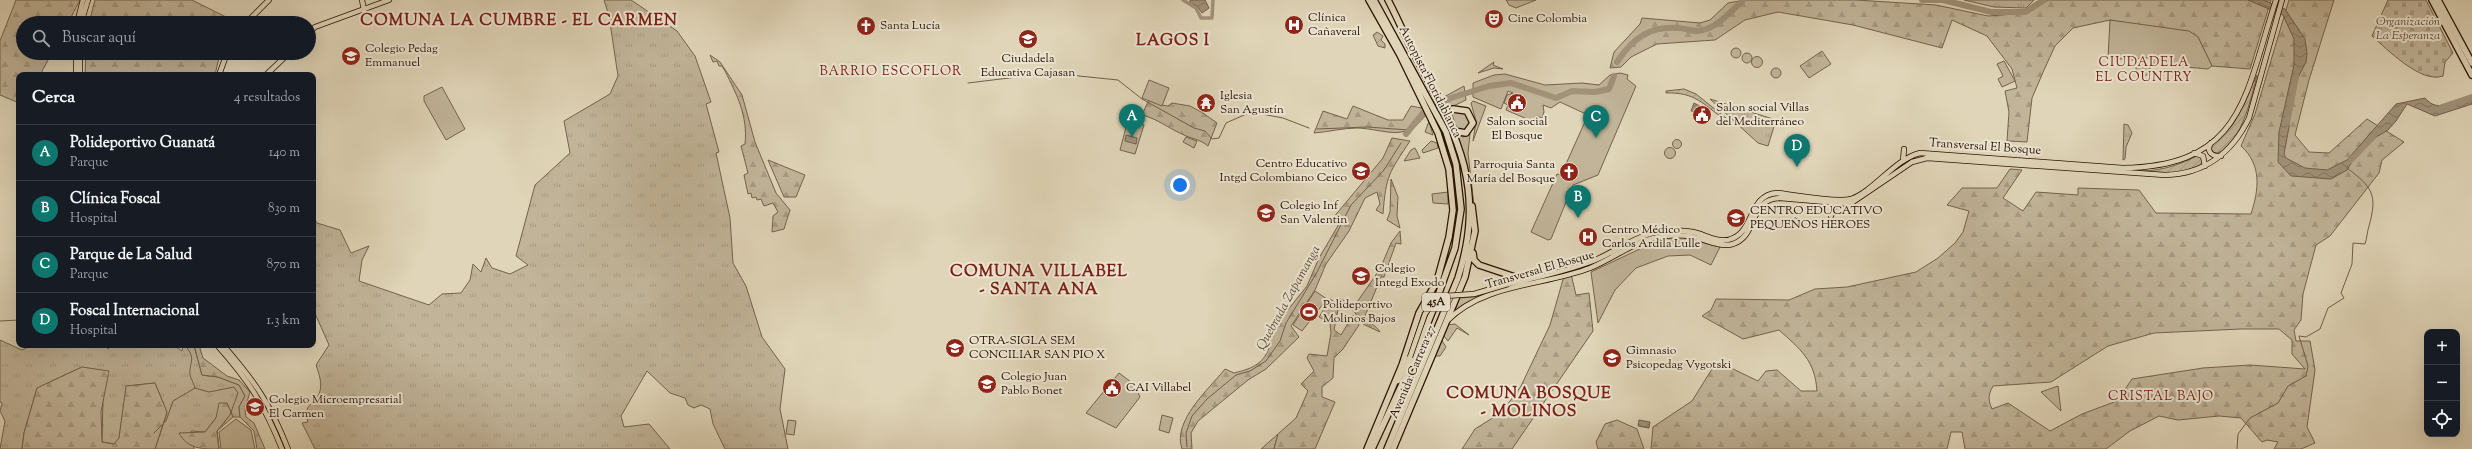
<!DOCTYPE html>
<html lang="es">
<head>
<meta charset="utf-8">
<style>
  :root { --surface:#171b24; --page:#242831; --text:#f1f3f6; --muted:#9ea1a6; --line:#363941; --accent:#0f766e }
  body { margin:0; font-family:"Sorts Mill Goudy",serif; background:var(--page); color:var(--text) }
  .controls { position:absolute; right:12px; bottom:12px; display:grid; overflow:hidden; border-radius:8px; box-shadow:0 4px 16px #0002 }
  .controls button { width:36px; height:36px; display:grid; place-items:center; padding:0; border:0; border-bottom:1px solid var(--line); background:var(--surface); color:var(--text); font:20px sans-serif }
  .you { position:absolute; left:1180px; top:185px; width:14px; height:14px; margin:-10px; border:3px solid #fff; border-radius:50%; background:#1a73e8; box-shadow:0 0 0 6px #1a73e833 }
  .badge { display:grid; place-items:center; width:26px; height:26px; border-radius:50%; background:var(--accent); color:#fff; font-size:13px; font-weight:700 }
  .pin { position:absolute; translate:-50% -33px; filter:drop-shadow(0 1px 2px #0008) }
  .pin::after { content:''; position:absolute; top:21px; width:14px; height:12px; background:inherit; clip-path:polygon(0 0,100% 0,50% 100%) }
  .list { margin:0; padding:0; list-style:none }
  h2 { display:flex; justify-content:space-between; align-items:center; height:52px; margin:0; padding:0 16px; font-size:17px }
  h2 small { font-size:13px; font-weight:400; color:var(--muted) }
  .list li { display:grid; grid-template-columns:26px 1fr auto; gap:12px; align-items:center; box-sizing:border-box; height:56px; padding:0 16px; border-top:1px solid var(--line) }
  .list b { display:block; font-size:15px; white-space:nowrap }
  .list p { margin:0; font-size:13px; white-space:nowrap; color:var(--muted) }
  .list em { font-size:13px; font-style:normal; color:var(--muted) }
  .icon { flex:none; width:22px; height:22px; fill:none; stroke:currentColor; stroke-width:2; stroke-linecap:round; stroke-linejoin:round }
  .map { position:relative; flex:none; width:2472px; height:449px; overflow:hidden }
  .search { position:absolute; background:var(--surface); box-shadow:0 4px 16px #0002; left:16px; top:16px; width:300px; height:44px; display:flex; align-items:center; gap:10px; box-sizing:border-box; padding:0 14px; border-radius:22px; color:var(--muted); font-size:15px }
  .panel { position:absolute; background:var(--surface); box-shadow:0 4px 16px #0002; left:16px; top:72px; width:300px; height:276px; border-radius:8px }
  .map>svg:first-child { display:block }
  .grass { fill:url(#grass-tufts); stroke:#74624d }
  .forest { fill:url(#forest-firs); stroke:#74624d; fill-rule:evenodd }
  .cemetery { fill:url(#cemetery-stones); stroke:#74624d }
  .park { fill:#c1b499; stroke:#74624d }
  .garden { fill:url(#garden-furrows); stroke:#74624d }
  .water { fill:url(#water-waves); stroke:#715e4a }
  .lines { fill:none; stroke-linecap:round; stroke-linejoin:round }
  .stream { stroke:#715e4a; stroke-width:1 }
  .canal { stroke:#a1927a; stroke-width:3.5 }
  .river { stroke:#a1927a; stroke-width:6 }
  .major-casing { stroke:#281101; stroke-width:6 }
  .highway-casing { stroke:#281101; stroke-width:8 }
  .major { stroke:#e0d5b8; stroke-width:4.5 }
  .highway { stroke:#e0d5b8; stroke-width:5.5 }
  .major-bridge-casing { stroke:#281101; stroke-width:6; stroke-linecap:butt }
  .major-bridge { stroke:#e0d5b8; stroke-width:4.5 }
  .labels { text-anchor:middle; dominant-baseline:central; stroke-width:4; stroke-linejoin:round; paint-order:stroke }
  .shield { fill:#ebe4d1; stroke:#62503f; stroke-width:1 }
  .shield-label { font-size:11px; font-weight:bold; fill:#281101 }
  .poi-label { font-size:12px; fill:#281101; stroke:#ebe4d1; text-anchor:start }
  .park-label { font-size:12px; font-style:italic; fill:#5e4a36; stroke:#ebe4d1 }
  .street-label { font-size:12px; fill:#281101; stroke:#ebe4d1 }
  .neighbourhood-label { font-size:13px; letter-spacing:1px; fill:#7a1f14; stroke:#ebe4d1 }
  .water-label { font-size:13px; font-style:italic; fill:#5e4b37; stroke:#ebe4d1 }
  .district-label { font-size:16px; font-weight:bold; letter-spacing:1px; fill:#7a1f14; stroke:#ebe4d1 }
</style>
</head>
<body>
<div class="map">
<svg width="2472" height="449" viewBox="0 0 2472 449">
  <defs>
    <pattern id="grass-tufts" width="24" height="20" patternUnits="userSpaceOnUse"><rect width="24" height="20" fill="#c1b499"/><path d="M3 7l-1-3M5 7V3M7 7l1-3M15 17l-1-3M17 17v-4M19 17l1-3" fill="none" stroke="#a69a82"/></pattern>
    <pattern id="forest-firs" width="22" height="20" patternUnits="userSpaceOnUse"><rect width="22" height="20" fill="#c1b499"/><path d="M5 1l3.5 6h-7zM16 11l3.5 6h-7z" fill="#a69a82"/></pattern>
    <pattern id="cemetery-stones" width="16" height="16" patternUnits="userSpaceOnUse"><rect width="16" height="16" fill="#c1b499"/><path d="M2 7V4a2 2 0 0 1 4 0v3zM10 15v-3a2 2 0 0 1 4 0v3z" fill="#a69a82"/></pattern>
    <pattern id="garden-furrows" width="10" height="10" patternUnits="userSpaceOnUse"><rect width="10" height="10" fill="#c1b499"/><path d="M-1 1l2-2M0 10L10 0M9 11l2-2" fill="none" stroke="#a69a82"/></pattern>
    <pattern id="water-waves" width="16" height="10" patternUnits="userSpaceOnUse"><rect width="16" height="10" fill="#a1927a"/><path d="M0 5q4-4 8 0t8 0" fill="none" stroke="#837662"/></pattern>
  </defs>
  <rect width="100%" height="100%" fill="#e0d5b8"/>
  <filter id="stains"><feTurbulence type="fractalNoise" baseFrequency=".005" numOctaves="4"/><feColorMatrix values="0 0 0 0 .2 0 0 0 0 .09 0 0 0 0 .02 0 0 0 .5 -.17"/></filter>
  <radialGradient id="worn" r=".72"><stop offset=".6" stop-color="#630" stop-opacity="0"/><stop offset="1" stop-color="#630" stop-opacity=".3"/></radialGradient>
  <path class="grass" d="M604 0H631L677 31 695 56 711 102 706 104 719 152 716 153 730 218 733 263 746 286 762 337 785 369 780 409 788 449H725L713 424 710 409 701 405 694 408 688 405 685 398 670 393 647 371 621 416 624 427 649 424 670 449H315L302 423 308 422C303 403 313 407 319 394 323 384 319 374 316 365L329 345 313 309V216L317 223 340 230 351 253 369 246 362 260 359 281 429 305 442 294 461 293 470 280 473 264 481 272 486 258 492 268 510 274 528 265 516 256 535 185 570 153 564 121 610 94 618 76 609 16Z
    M1964 0H2034L2026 8 1994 7Z
    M2136 69a7 7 0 1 1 14 0a7 7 0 1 1-14 0Z
    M1710 99 1776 120 1768 146 1758 143Z
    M2124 124 2128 125 2132 133 2126 147 2125 159 2123 160Z
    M0 340 22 350 32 345H106L108 349 113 345H173L182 351 183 345H194L202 375 218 377 239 385 245 396 239 407 240 417H233L227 403 205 432 191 431 194 449H155L167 413 155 383 127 386 119 438 115 444 102 442 103 397 82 367 37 388 24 433 22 449H0L5 421 0 411 2 403 0 402Z
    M1278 434 1274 449H1261Z"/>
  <path class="forest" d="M16 0H80L68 23H23V53H52L42 71 44 75H19V103L0 95V41Z
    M95 0H192L228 18 227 23H89Z
    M1745 0H1856L1936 5 1988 16 2028 13 2048 0H2271L2250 69 2212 66 2198 37 2110 20 2073 28 2055 46 2044 70 2032 98 2027 142 2007 141 2009 112 2005 91 2017 88 2012 69 1987 36 1952 20 1942 48 1853 25 1778 12 1745 20 1715 40 1657 44 1631 57 1621 67 1610 68 1614 52 1640 24 1642 18 1700 23 1710 20 1728 3Z
    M2289 0H2334L2309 80 2295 135 2309 152 2329 153 2367 119 2404 142 2382 160 2379 173 2330 236 2316 245 2303 294 2301 320 2294 330 2296 341H2310L2315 370 2307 427 2315 443 2301 449H2274L2278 442 2267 440 2262 442 2241 418 2219 416 2178 420 2159 416 2130 431 2106 449H1965L1962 432H1951L1947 449H1651L1653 427 1692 401 1712 369 1729 367 1758 381 1766 371 1777 370 1801 391H1817C1815 360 1800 349 1779 330L1743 339 1702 316 1711 310 1716 299 1789 300 1815 289 1847 287 1916 272 1938 258 1955 243 1963 232 1969 211 1947 205 1962 188H1997L2010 169 2022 170 2003 198 2023 211 2036 192 2078 195V188L2139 190 2156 213 2251 214C2259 189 2262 165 2241 146L2255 114ZM2241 329H2279L2292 340V354L2305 369 2250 365 2203 368 2132 379 2117 401 2082 414 2050 431 2008 403 1992 409C1988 400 1988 395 1993 386L2051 382 2108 346 2154 333Z
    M1822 51 1831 64 1809 78 1800 66Z
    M86 53H220L215 75H85Z
    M710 55 720 62 742 95 755 142 776 193 790 210 784 229 772 232 773 216 778 212 773 203 764 206 761 199 757 200 756 197 752 198 751 193 748 194 744 175 748 173 741 146 745 144C748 116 737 95 725 71L722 66H719L717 61 713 62Z
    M1151 95 1162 105 1168 106 1172 103 1190 106 1203 113 1217 123 1208 146C1200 139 1191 139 1182 134 1168 128 1158 119 1142 115Z
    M1353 106 1388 120H1403L1411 106 1422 108 1425 116C1404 143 1386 129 1357 128 1343 128 1328 132 1314 133L1323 111 1347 119Z
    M1392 138 1410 141C1389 173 1386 175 1383 214L1376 210 1380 204 1377 192 1365 198 1349 231 1326 264 1315 290 1291 326 1299 337 1266 369 1248 380 1198 421 1191 433 1192 449H1182C1172 421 1209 389 1225 369L1234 373C1250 369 1263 365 1269 348L1263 341 1307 286 1319 258 1339 224 1333 218 1383 158Z
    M768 160 805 175 796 197H784Z
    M1391 179 1398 197 1397 216 1400 228 1387 220 1390 212Z
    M1400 231 1401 244 1396 243 1384 277H1381L1365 316C1368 323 1376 325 1380 332L1363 324 1353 310 1337 300 1340 299 1355 305 1380 269 1391 243Z
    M1571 274 1576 295 1589 293 1593 331 1512 449H1462L1475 429 1502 412 1521 386 1550 325 1564 276Z
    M1330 299 1339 305 1334 330 1341 335 1353 315 1359 325 1343 349 1334 358 1333 378 1322 387V397L1335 402 1315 449H1274L1278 434 1296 418 1308 391 1301 384 1314 371 1307 358 1309 354 1327 356 1331 333 1330 323 1319 317Z
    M194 345H199L203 358 227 376 239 380 250 392 245 409 246 417 254 423 265 449H257L254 431 240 417 239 407 245 396 239 385 218 377 202 375Z
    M82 367 109 371 101 412 102 442 114 444 119 438 126 386 155 383 167 412 155 449H22L24 433 37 388Z
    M219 403H227L233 417 217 431 219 449C201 449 188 449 179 433L205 432 216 418Z
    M1617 420 1637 429 1644 449H1598L1596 442 1605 424Z"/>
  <path class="cemetery" d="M2388 0H2426L2453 53 2445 62 2443 76C2421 84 2387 49 2372 36Z"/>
  <path class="park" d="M1506 0H1536L1516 8 1509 5Z
    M2110 20 2189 31 2198 37 2212 66 2208 69 2154 64 2152 59 2143 57 2135 60 2108 58Z
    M1731 53a5 5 0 1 1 10 0a5 5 0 1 1-10 0Z
    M1742 58a5 5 0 1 1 10 0a5 5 0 1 1-10 0Z
    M1751.5 62a5.5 5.5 0 1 1 11 0a5.5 5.5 0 1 1-11 0Z
    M2004 61 2015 81 2002 87 1998 79 2003 76 1997 64Z
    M1494 62 1493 65 1503 69 1494 68 1478 73Z
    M1771 73a5 5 0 1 1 10 0a5 5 0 1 1-10 0Z
    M1620 73 1628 75 1627 79 1636 86 1598 175 1573 185 1551 239 1548 240 1531 232 1557 174 1561 175 1588 115 1560 102 1551 108 1543 105 1544 112 1542 118 1537 116 1534 122 1506 110 1508 105 1504 103 1507 95 1513 93 1508 91 1501 109 1473 97V83L1494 75 1505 74 1545 85 1582 83 1599 85 1610 75Z
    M1149 80 1169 88 1162 106 1142 98Z
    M1464 86 1466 100 1447 109 1444 97Z
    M442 87 465 129 446 140 424 101V96Z
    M1473 101 1486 106 1473 141 1476 121 1471 103Z
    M1453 110 1466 113 1472 124 1468 130 1458 131 1451 112Z
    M1128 120 1144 125 1135 154 1120 150Z
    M1429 121 1433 135 1425 132Z
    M1456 134 1463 137 1470 134 1468 153 1474 205Z
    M1186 137 1197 141 1194 148 1183 142Z
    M1672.5 144a4.5 4.5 0 1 1 9 0a4.5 4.5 0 1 1-9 0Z
    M1431 141 1437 143 1438 148 1423 153 1422 150Z
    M1664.5 153a5.5 5.5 0 1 1 11 0a5.5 5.5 0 1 1-11 0Z
    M1415 148 1420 158 1404 161 1411 150Z
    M1448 192V204L1433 203 1432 194Z
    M1681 237 1720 247 1711 265 1690 255 1668 256 1636 268 1615 290 1598 323 1591 272 1663 238Z
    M1315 291 1327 299 1302 331 1293 325Z
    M1491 292 1466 303 1455 311 1459 298 1474 297Z
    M1455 324 1469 335 1457 328 1448 341 1443 335 1447 325Z
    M1441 339 1446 347 1440 356H1435Z
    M1119 373 1135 385 1140 397 1116 428 1086 413Z
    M2058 386 2061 411 2041 392Z
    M1162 415 1173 418 1169 433 1159 430Z
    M236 419 251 430 255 449H221L219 432Z
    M788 420 796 421 794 435 786 434Z"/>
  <path class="garden" d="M1377 32 1383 36 1381 40 1385 44V48L1378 46 1373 35Z
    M2257 75C2253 93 2238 156 2213 153L2211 147 2233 124Z
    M1684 89 1696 94 1726 118 1725 120C1703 104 1695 92 1666 93V91Z
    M2197 156 2201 157 2203 162C2184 179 2154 173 2132 171 2156 172 2175 167 2197 156Z"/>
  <path class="water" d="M1190 0H1205L1209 8 1202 13 1197 6 1190 3Z
    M2248 0H2263L2285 9 2305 39 2307 53 2306 62 2290 93 2289 127 2284 154 2286 158 2305 168 2327 170 2347 160 2396 104 2425 98C2437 113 2456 103 2472 99V104L2435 116 2407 104 2396 121 2388 130 2368 142 2357 153 2347 170 2331 179 2291 176 2278 162 2279 132 2294 65V39L2283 15Z
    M1694 103 1700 106 1699 113 1691 111Z
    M1126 135 1137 138 1136 144 1125 141Z
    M1639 420 1650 422 1649 428 1638 426Z"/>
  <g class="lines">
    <path class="stream" d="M968 83 1050 73 1118 80 1142 99 1194 128 1205 131 1212 139 1219 138 1226 123 1251 112 1283 118 1309 128
      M1317 129 1367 127 1409 130
      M0 321 19 320
      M185 345C197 360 189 360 190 375 191 379 194 384 195 388L209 392 234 387 238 393 230 415 217 431 219 449
      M154 433 166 421 173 401 195 388
      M1187 447 1186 433 1192 416 1207 399 1236 375 1250 371 1266 361 1280 341 1286 323 1316 274 1351 205 1384 170 1401 143
      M2237 449 2238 434 2250 418 2278 403 2288 386 2306 376 2308 366 2299 336 2306 337 2320 329 2328 308 2344 298 2341 293 2352 264 2353 243 2365 244C2367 238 2367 232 2369 226 2378 194 2372 187 2347 168"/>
    <path class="canal" d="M1183 0 1196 8 1201 18H1212L1213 0"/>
    <path class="river" d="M1922 0H1943L1991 12H2025L2044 0
      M1617 62C1632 39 1649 26 1678 28 1684 28 1691 31 1697 31 1715 30 1731 12 1743 0
      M2442 107 2472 97
      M2287 123 2296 77
      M1406 134 1424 112 1451 98 1489 86 1511 83 1556 98 1572 91 1595 92 1609 89 1614 76
      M2351 160 2374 136"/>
    <g class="major-casing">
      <path id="major" d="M362 0 364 10
        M77 23 83 0
        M81 23 88 0
        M246 23 269 0
        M309 33 315 27 389 0
        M76 53V75
        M80 53V75
        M219 75 227 53
        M266 75 289 53
        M2211 143C2207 149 2209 154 2216 156H2221
        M2194 153 2203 156 2205 166
        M1903 161 1904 149
        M1831 216 1835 204
        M1508 284C1536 278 1566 271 1593 261 1617 251 1639 233 1665 231 1675 230 1684 230 1693 232 1704 234 1719 244 1731 239 1755 231 1748 195 1777 193 1795 195 1836 203 1851 199 1873 192 1895 159 1920 153L2123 168C2245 166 2245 93 2276 0
        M1447 321C1484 283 1544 286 1590 268 1615 258 1638 238 1665 236 1673 235 1681 235 1689 236 1703 238 1719 248 1733 244 1759 235 1748 199 1780 198L1850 204 1912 162 1927 158 2165 175C2204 174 2232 153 2249 118L2282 0
        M217 345C249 381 264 404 282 449
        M223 345C255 382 270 403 288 449
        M1398 381 1410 357"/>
    </g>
    <g class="highway-casing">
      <path id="highway" d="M2432 0 2472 75
        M2438 0 2472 63
        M1453 109 1467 111 1473 123 1466 133 1454 131
        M1473 253 1474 260 1479 265 1524 280
        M1367 449 1402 365 1419 313 1437 281 1449 237 1453 210 1449 169 1438 133 1400 55 1369 0
        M1372 449 1410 367 1433 310 1455 248 1461 209 1456 164 1446 132 1374 0
        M1387 449 1458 278C1486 190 1459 139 1419 63 1408 43 1399 21 1388 0
        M1393 449 1465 277 1475 231 1472 206"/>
    </g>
    <use href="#major" class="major"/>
    <use href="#highway" class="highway"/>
    <g class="major-bridge-casing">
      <path id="major-bridge" d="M1410 357 1425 314 1433 303 1445 296 1474 294 1508 284"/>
    </g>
    <use href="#major-bridge" class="major-bridge"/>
  </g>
  <defs>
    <g id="theatre-disc" transform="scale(1)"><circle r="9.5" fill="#8f2418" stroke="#ebe4d1"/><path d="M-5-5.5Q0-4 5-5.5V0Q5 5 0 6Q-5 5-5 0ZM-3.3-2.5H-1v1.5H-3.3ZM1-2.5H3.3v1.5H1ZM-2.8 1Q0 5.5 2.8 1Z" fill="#fff"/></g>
    <g id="hospital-disc" transform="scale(1)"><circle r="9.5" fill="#8f2418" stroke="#ebe4d1"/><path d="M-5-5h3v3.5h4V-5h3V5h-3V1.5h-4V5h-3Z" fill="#fff"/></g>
    <g id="church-disc" transform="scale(1)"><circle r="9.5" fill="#8f2418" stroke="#ebe4d1"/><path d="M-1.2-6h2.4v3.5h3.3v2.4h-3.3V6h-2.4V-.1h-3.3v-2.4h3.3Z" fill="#fff"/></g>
    <g id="school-disc" transform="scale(1)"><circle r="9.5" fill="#8f2418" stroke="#ebe4d1"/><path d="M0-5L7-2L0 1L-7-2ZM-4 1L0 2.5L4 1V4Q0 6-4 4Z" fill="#fff"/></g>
    <g id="temple-disc" transform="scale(1)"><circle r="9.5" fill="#8f2418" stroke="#ebe4d1"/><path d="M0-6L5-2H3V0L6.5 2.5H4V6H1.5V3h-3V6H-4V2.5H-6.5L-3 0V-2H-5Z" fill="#fff"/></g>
    <g id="civic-disc" transform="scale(1)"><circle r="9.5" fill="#8f2418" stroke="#ebe4d1"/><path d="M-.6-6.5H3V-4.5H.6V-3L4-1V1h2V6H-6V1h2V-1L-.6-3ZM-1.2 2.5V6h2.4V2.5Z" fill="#fff"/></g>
    <g id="stadium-disc" transform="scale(1)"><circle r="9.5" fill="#8f2418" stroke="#ebe4d1"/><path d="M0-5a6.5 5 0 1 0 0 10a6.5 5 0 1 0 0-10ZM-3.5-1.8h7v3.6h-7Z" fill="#fff"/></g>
  </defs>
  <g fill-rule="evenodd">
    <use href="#theatre-disc" x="1494" y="19"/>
    <use href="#hospital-disc" x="1294" y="25"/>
    <use href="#church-disc" x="866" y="26"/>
    <use href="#school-disc" x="1028" y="39"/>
    <use href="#school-disc" x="351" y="56"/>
    <use href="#temple-disc" x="1206" y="103"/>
    <use href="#civic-disc" x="1517" y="103"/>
    <use href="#civic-disc" x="1702" y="115"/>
    <use href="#school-disc" x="1361" y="171"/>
    <use href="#church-disc" x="1569" y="172"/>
    <use href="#school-disc" x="1266" y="213"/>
    <use href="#school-disc" x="1736" y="218"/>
    <use href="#hospital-disc" x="1588" y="237"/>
    <use href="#school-disc" x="1361" y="276"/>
    <use href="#stadium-disc" x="1309" y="312"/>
    <use href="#school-disc" x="955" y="348"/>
    <use href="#school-disc" x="1612" y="358"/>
    <use href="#school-disc" x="987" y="384"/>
    <use href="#civic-disc" x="1112" y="388"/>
    <use href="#school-disc" x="255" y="407"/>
  </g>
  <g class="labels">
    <rect class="shield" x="1422" y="293" width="28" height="18" rx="3"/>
    <g class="shield-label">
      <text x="1436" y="302">45A</text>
    </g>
    <g class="poi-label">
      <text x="1308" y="18">Clínica<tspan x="1308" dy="14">Cañaveral</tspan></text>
      <text x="1508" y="19">Cine Colombia</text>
      <text x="880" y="26">Santa Lucía</text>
      <text x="365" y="49">Colegio Pedag<tspan x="365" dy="14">Emmanuel</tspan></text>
      <text x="1028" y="59" text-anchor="middle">Ciudadela<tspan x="1028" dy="14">Educativa Cajasan</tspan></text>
      <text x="1220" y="96">Iglesia<tspan x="1220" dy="14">San Agustín</tspan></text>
      <text x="1716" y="108">Salon social Villas<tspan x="1716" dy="14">del Mediterráneo</tspan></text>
      <text x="1517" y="122" text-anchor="middle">Salon social<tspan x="1517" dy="14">El Bosque</tspan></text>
      <text x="1347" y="164" text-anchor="end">Centro Educativo<tspan x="1347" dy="14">Intgd Colombiano Ceico</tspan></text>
      <text x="1555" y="165" text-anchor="end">Parroquia Santa<tspan x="1555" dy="14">María del Bosque</tspan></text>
      <text x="1280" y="206">Colegio Inf<tspan x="1280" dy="14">San Valentin</tspan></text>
      <text x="1750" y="211">CENTRO EDUCATIVO<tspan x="1750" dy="14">PEQUEÑOS HEROES</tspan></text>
      <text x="1602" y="230">Centro Médico<tspan x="1602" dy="14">Carlos Ardila Lulle</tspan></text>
      <text x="1375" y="269">Colegio<tspan x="1375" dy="14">Integd Exodo</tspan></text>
      <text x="1323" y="305">Polideportivo<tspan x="1323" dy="14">Molinos Bajos</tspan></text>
      <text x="969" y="341">OTRA-SIGLA SEM<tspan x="969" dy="14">CONCILIAR SAN PIO X</tspan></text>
      <text x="1626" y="351">Gimnasio<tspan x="1626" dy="14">Psicopedag Vygotski</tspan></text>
      <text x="1001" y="377">Colegio Juan<tspan x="1001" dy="14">Pablo Bonet</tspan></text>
      <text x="1126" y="388">CAI Villabel</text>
      <text x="269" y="400">Colegio Microempresarial<tspan x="269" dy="14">El Carmen</tspan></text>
    </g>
    <g class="park-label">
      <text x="2408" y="22">Organización<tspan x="2408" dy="14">La Esperanza</tspan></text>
    </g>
    <g class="street-label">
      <text transform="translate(1430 82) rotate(63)">Autopista Floridablanca</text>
      <text transform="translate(1985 147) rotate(4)">Transversal El Bosque</text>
      <text transform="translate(1540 270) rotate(-16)">Transversal El Bosque</text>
      <text transform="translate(1413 372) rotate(-67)">Avenida Carrera 27</text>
    </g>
    <g class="neighbourhood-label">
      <text x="2144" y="63">CIUDADELA<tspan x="2144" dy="15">EL COUNTRY</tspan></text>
      <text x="891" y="72">BARRIO ESCOFLOR</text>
      <text x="2161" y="397">CRISTAL BAJO</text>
    </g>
    <g class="water-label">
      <text transform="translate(1289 298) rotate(-61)">Quebrada Zapamanga</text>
    </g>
    <g class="district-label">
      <text x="519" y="21">COMUNA LA CUMBRE - EL CARMEN</text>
      <text x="1173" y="41">LAGOS I</text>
      <text x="1039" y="272">COMUNA VILLABEL<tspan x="1039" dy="18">- SANTA ANA</tspan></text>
      <text x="1529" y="394">COMUNA BOSQUE<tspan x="1529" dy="18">- MOLINOS</tspan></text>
    </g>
  </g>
  <rect width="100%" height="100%" filter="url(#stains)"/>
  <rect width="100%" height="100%" fill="url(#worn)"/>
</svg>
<div class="controls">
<button>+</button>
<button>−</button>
<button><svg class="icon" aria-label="locate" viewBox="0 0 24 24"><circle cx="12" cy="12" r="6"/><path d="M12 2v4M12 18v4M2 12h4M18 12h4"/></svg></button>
</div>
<div class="you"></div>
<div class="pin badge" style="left:1132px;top:137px">A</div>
<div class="pin badge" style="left:1578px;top:218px">B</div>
<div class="pin badge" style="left:1596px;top:138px">C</div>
<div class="pin badge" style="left:1797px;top:167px">D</div>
<div class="search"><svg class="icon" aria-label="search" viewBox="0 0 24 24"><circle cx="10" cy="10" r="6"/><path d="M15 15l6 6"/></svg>Buscar aquí</div>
<section class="panel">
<h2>Cerca<small>4 resultados</small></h2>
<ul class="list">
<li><span class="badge">A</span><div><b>Polideportivo Guanatá</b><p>Parque</p></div><em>140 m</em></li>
<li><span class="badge">B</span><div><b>Clínica Foscal</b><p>Hospital</p></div><em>830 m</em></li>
<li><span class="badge">C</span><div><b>Parque de La Salud</b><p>Parque</p></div><em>870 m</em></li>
<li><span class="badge">D</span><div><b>Foscal Internacional</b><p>Hospital</p></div><em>1.3 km</em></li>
</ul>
</section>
</div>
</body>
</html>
